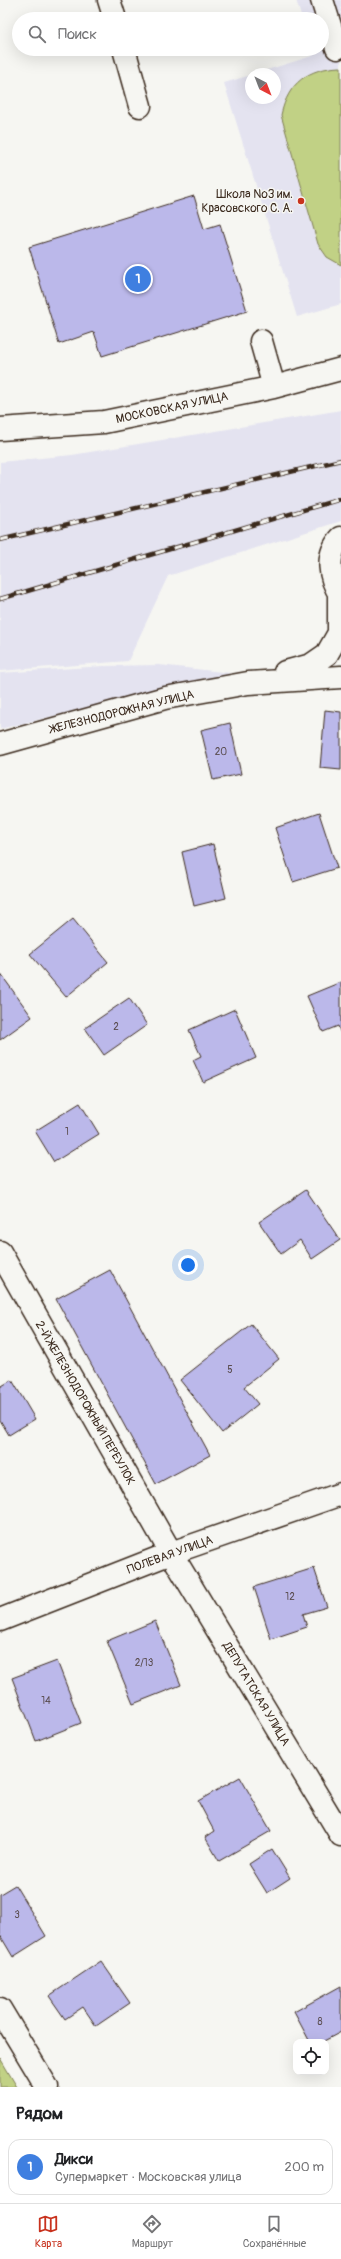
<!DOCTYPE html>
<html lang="ru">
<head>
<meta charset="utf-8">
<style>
  :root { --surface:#fff; --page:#f2f2f2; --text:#202124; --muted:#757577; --line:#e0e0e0; --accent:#c8321e }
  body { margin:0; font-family:Pangolin,sans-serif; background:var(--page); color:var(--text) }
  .controls { position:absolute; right:12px; bottom:12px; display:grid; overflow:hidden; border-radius:8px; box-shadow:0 4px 16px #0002 }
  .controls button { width:36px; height:36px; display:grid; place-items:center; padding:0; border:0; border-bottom:1px solid var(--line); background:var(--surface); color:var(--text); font:20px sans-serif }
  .compass { position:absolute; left:245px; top:68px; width:36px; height:36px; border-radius:50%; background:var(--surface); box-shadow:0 4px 16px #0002; rotate:138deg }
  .you { position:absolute; left:188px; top:1265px; width:14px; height:14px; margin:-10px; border:3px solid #fff; border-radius:50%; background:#1a73e8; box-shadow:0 0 0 6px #1a73e833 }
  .badge { display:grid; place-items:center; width:26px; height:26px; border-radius:50%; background:var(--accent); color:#fff; font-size:13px; font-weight:700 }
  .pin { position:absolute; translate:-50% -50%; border:2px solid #fff; box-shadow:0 1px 4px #0006 }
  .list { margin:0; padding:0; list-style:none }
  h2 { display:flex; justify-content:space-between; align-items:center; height:52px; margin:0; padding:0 16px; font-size:17px }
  h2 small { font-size:13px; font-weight:400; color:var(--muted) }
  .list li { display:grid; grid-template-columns:26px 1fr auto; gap:12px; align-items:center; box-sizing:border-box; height:56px; margin:0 8px 8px; padding:0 8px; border:1px solid var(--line); border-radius:12px }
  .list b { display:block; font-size:15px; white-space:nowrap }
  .list p { margin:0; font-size:13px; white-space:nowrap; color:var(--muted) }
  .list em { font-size:13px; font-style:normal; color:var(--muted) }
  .icon { flex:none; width:22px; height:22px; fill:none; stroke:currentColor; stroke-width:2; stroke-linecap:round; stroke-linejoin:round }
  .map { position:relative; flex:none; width:341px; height:2087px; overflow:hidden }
  .search { position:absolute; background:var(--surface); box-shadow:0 4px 16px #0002; left:12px; right:12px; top:12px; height:44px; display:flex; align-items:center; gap:10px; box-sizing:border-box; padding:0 14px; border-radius:22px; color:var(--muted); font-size:15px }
  .sheet { height:116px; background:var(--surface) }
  nav { display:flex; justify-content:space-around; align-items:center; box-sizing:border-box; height:56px; border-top:1px solid var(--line); background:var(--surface); font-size:11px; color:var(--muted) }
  nav a { display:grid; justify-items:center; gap:2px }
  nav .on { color:var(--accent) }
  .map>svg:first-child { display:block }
  .built { fill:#e4e3f0 }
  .green { fill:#c1d185; stroke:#7e7e52 }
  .building { fill:#bbb8ea; stroke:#3b2a1e }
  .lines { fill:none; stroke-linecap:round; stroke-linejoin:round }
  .minor-casing { stroke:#3b2a1e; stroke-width:25 }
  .minor { stroke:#f6f6f2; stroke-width:22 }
  .rail-casing { stroke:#3b2a1e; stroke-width:4.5 }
  .rail { stroke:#f6f6f2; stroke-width:3; stroke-dasharray:9; stroke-linecap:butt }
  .poi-dot { fill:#c8321e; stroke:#f6f6f2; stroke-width:1.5 }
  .labels { text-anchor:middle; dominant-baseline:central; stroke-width:3; stroke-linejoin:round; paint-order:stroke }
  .number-label { font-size:10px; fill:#5b4e51 }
  .poi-label { font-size:12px; fill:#3b2a1e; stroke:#f6f6f2; text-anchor:end }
  .street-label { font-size:12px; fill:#3b2a1e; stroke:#f6f6f2 }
</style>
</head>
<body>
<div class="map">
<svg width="341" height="2087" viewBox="0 0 341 2087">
  <rect width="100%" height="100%" fill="#f6f6f2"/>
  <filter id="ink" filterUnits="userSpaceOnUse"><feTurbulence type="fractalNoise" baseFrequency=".025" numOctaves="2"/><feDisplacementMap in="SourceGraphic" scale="8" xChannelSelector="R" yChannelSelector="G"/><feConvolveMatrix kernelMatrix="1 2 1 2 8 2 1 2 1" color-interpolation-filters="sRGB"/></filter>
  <g filter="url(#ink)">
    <path class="built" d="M296 0H341V304L297 317 224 83 251 75V98H275V74H254L312 56 311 49H322V19H302Z
      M341 410V521L168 576 128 661 0 671V462L72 455Z
      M159 665 231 673 0 729V673L104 666Z"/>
    <path class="green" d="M341 67V265L327 257 318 244 281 115C288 83 308 68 341 67Z
      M0 2058 17 2087H0Z"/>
    <path class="building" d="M194 196 204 229 220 224 247 311 102 356 94 332 59 344 29 247Z
      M325 710 341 712V770L320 768Z
      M230 723 241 774 213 780 201 730Z
      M319 813 337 868 293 882 275 828Z
      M213 844 226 898 194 906 182 852Z
      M73 919 108 962 66 997 30 954Z
      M0 973 32 1017 0 1040Z
      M341 982V1034L338 1026 323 1032 307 996Z
      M129 998 147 1025 104 1055 85 1028Z
      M235 1009 256 1058 203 1082 193 1060 201 1056 189 1030Z
      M80 1103 99 1134 54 1162 35 1131Z
      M306 1190 340 1240 312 1259 300 1240 281 1254 259 1222Z
      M110 1270 210 1455 156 1484 56 1299Z
      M251 1324 279 1359 244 1387 258 1404 222 1433 180 1380Z
      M12 1380 35 1419 9 1435 0 1420V1387Z
      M314 1568 327 1607 303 1614 307 1627 271 1639 254 1587Z
      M155 1621 181 1685 133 1704 107 1641Z
      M57 1661 81 1723 36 1741 12 1678Z
      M240 1777 271 1831 219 1861 205 1837 214 1831 198 1801Z
      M272 1849 290 1878 267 1893 249 1864Z
      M15 1885 46 1936 13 1957 0 1935V1894Z
      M101 1961 130 2003 96 2026 83 2007 65 2019 49 1996Z
      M341 1986V2032L322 2042H310L294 2012Z"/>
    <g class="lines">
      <g class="minor-casing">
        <path id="minor" d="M109 0 115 19
          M322 0 337 48
          M124 49 140 106
          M261 341 274 387
          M0 429 104 422 274 387 341 369
          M341 538C325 555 329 578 341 596
          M285 672 311 665 327 654 339 633V593
          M0 744 165 698 248 683 341 677
          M0 1252 171 1553 341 1835
          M0 1620 171 1553 341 1494
          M0 2009 47 2087"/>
      </g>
      <use href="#minor" class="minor"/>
      <g class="rail-casing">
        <path id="rail" d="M0 540 341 460
          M0 599 341 499"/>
      </g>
      <use href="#rail" class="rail"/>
    </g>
  </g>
  <circle class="poi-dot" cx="301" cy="201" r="4"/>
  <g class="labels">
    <g class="number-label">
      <text x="221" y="752">20</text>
      <text x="116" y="1027">2</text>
      <text x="67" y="1132">1</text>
      <text x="230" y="1370">5</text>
      <text x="290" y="1597">12</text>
      <text x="144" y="1663">2/13</text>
      <text x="46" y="1701">14</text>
      <text x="17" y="1915">3</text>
      <text x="320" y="2022">8</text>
    </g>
    <g class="poi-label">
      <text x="293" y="194">Школа №3 им.<tspan x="293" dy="14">Красовского С. А.</tspan></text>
    </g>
    <g class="street-label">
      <text transform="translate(172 408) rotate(-12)">МОСКОВСКАЯ УЛИЦА</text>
      <text transform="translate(122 712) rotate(-14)">ЖЕЛЕЗНОДОРОЖНАЯ УЛИЦА</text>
      <text transform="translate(85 1403) rotate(60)">2-Й ЖЕЛЕЗНОДОРОЖНЫЙ ПЕРЕУЛОК</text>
      <text transform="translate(170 1555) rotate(-20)">ПОЛЕВАЯ УЛИЦА</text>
      <text transform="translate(256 1694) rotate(59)">ДЕПУТАТСКАЯ УЛИЦА</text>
    </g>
  </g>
</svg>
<div class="controls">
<button><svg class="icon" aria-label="locate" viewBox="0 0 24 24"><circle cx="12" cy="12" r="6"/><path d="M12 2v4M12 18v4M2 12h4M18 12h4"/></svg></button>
</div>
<svg class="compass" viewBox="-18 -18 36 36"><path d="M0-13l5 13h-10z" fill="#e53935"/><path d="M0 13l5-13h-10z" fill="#757577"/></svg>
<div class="you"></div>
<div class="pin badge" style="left:138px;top:279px;background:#3f7fe0">1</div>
<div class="search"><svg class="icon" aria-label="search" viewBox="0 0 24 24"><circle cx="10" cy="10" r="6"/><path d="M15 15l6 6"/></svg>Поиск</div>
</div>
<section class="sheet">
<h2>Рядом<small></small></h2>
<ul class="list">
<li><span class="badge" style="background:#3f7fe0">1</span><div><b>Дикси</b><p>Супермаркет · Московская улица</p></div><em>200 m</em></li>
</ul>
</section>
<nav>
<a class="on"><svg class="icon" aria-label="map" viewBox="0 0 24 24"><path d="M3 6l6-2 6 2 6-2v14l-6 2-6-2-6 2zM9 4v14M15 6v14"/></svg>Карта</a>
<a><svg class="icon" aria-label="directions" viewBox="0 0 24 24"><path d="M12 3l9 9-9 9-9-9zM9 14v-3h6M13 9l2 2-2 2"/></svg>Маршрут</a>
<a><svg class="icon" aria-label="saved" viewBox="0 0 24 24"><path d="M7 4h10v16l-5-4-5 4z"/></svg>Сохранённые</a>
</nav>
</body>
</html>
